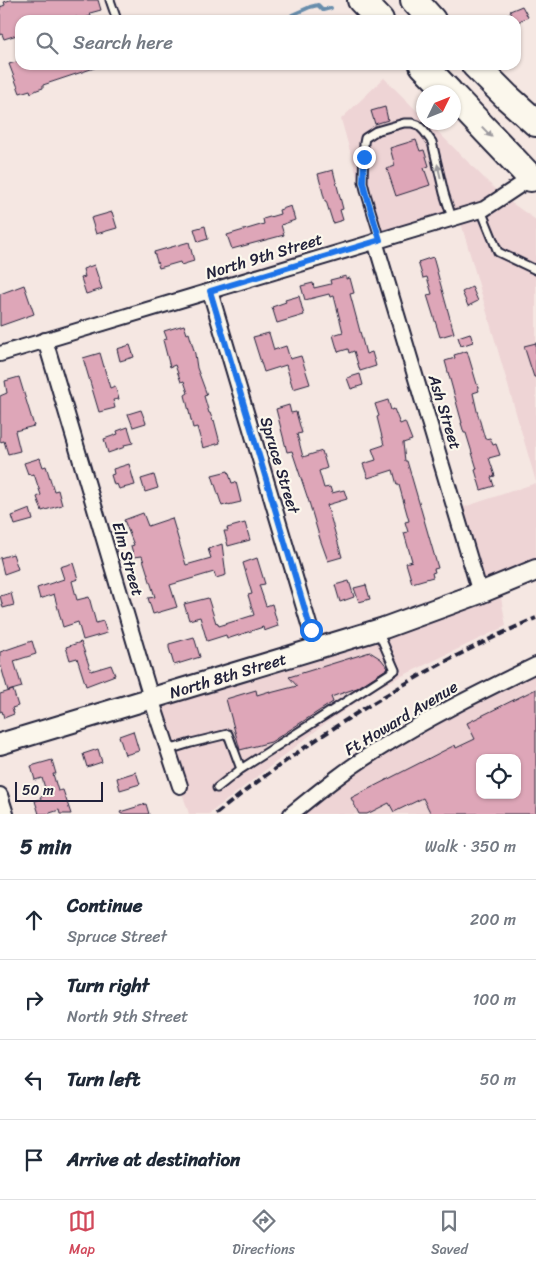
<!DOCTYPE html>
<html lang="en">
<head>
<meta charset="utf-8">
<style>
  :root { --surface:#fff; --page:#f6f6f7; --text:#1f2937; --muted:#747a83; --line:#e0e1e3; --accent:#d1495b }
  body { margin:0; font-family:Sriracha,sans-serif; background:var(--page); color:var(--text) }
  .controls { position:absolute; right:15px; bottom:15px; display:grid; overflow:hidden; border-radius:10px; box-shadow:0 1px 4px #0004 }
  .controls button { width:45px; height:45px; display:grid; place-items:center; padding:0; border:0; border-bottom:1px solid var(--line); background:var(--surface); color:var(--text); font:25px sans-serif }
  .compass { position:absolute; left:416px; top:85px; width:45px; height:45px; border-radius:50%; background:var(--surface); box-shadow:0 1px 4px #0004; rotate:47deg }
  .scale { position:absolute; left:15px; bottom:12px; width:88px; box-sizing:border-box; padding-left:5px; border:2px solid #22223b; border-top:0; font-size:14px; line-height:18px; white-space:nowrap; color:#22223b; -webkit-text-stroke:4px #fbf7ec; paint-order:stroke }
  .stop { position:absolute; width:15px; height:15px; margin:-11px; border:4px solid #1a73e8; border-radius:50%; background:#fff }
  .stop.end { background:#1a73e8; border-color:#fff; box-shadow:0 1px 5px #0008 }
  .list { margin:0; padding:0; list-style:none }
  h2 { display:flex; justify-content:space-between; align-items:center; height:65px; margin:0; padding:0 20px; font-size:21px }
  h2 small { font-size:16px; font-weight:400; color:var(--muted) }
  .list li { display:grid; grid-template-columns:32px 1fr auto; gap:15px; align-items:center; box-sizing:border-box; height:80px; padding:0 20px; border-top:1px solid var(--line) }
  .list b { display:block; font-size:19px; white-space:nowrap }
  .list p { margin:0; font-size:16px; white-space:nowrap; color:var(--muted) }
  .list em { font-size:16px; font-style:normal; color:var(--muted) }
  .icon { flex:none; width:28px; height:28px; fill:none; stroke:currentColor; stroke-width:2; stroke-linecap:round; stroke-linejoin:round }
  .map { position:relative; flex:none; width:536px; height:814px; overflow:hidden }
  .search { position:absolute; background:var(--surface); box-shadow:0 1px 4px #0004; left:15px; right:15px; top:15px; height:55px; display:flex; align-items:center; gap:12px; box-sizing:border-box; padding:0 18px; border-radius:15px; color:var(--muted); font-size:19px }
  .sheet { height:385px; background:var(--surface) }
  nav { display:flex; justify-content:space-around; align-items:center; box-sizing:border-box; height:70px; border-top:1px solid var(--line); background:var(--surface); font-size:14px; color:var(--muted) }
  nav a { display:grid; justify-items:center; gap:2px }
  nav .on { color:var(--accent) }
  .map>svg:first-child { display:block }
  .built { fill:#eed4d5; fill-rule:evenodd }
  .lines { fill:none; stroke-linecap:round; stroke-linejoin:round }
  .stream { stroke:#688dac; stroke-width:4 }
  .building { fill:#dea6b8; stroke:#22223b; fill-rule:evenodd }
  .lane-casing { stroke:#22223b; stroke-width:11 }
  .street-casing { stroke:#22223b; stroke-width:18 }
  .secondary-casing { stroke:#22223b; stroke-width:24 }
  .highway-casing { stroke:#22223b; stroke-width:30 }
  .lane { stroke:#fbf7ec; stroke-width:7 }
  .street { stroke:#fbf7ec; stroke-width:14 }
  .secondary { stroke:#fbf7ec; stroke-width:20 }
  .highway { stroke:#fbf7ec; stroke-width:26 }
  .rail { stroke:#22223b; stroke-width:4; stroke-dasharray:8 4; stroke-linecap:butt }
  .oneway { fill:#99979c }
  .route { stroke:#1a73e8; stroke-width:6 }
  .labels { text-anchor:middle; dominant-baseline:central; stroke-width:4.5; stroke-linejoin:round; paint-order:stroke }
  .street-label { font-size:16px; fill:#22223b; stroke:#fbf7ec }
</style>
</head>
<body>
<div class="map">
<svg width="536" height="814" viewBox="0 0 536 814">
  <rect width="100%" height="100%" fill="#f5e7e2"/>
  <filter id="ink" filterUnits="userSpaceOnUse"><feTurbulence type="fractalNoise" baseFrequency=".02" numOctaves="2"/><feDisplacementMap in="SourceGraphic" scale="10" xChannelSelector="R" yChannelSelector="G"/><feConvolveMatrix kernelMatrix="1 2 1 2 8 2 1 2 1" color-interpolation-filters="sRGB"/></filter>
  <g filter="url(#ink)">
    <path class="built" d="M384 78 423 117 424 122 429 123 503 197 536 220V482L459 216 375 241 341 119Z
      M536 483V570L499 586 506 626 379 687 326 723 209 814H189L151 698 480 594 455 510Z
      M536 665V814H291L327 785ZM480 758H517V795H480Z"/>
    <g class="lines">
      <path class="stream" d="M291 20 292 15 310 7 318 5 323 10 331 8"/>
    </g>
    <path class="building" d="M10 0H98L101 10 90 13 91 16 78 20 77 17 66 20H20V34L4 39 2 34 0 35V7L5 5 4 2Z
      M522 6 528 17 516 23V20H514L510 11Z
      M20 61V65H97V67L43 85V88L37 90 31 93 30 90 20 93 9 64Z
      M385 107 388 120 375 124 371 111Z
      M416 140 420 151 424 150 429 166 424 168 430 185 396 196 387 169 395 166 390 148Z
      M333 170 343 209 340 210 343 220 333 223 326 201H325L318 174Z
      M291 206 295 220 281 225 284 235 232 249 227 235 264 224 263 219 280 214 279 210Z
      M112 212 117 228 96 234 91 218Z
      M205 226 208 239 198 242 194 229Z
      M189 242 194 261 181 265 180 262 159 268 154 252Z
      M433 257 454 333 440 337 427 295 432 294 427 277 423 278 418 262Z
      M94 265 102 289 86 294 81 278 85 277 83 269Z
      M346 276V279L350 278 354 293 350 294 366 354 372 352 376 366 360 371 354 351 349 353 348 349 338 352 333 335 343 332 334 296 330 297 329 294 305 300 301 286 313 283 314 288 331 284 330 280Z
      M24 285 34 314 0 326V294Z
      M472 287 478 301 468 306 462 292Z
      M299 296 304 315 277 323 272 307 286 302 285 300Z
      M184 325 187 334 189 333 195 354 197 368 207 395 204 396 209 413H210L213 421 214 420 220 443 203 448 197 427 193 428 185 395 188 393 184 381 181 382 175 365 170 367 163 340 167 339 164 331Z
      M269 333 274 350 286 346 290 359 301 356 310 384 293 389 286 365 264 372 253 337Z
      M470 333 473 342 461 346 458 337Z
      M536 343V377H534L524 346Z
      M130 345 134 357 120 361 117 349Z
      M467 351 479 391 473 393 477 411 485 439 490 438 493 445 496 444 500 455 489 458 495 476 491 477 494 486 481 490 475 470 477 469 466 433H464L461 423H462L445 361 455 358 454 355Z
      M100 353 110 388 115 386 119 399 113 400 115 408 99 412 83 358Z
      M360 374 363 385 351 389 347 378Z
      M19 377 34 426 15 431 20 451 8 454 4 441 0 442V396L7 393 5 381Z
      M388 400 391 410 394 409 400 424 405 422 412 440 403 443 405 461H407L438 568 434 569 435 572 432 573 433 577 412 583 406 563 412 561 404 533 408 532 405 522 409 521 399 485H397L393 470 368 478 363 464 376 460 372 449 384 445 377 417 379 416 375 404Z
      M289 405 291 413 296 412 302 433 297 434 303 457 322 451 327 468 319 471 324 488 330 487 332 493 344 490 347 499 327 505 342 557 328 561 320 539 309 502 292 451 287 452 276 409Z
      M141 410 146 423 133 427 128 414Z
      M128 427 133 443 124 445 125 447 108 453 104 439 118 434 117 431Z
      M40 458 43 467 46 466 54 491 58 490 62 505 42 511 37 497 41 495 34 474 30 475 29 473 28 474 24 463Z
      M129 464 135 485 119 489 117 484 114 485 111 475 114 474 113 469Z
      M228 471 232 483 236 482 241 502 228 505V504L222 506 212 475Z
      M154 475 158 488 145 492 141 479Z
      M30 509 33 520 15 525 12 516Z
      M143 513 148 526 172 518 186 565 211 558 208 549 222 544 226 575 216 578 214 572 170 585 177 607 153 614 148 598 155 597 142 556 134 557 131 546 134 545 124 520Z
      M245 523 250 540 228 546 224 531H228L227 528Z
      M13 554 18 569 4 574 0 558Z
      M257 558 265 584 259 585 266 606 272 604 278 626 264 631 263 627 227 639 226 635 207 641 200 617 189 620 184 604 208 598 216 623 217 622 219 626 254 615 248 595 252 594 243 563Z
      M73 563 78 579 72 581 77 600 89 597 96 623 103 621 107 633 83 640 78 622 63 627 54 594 40 599 37 588 64 579 60 567Z
      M349 581 354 597 340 602 335 585Z
      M366 585 370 599 359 602 354 588Z
      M11 593 14 605 3 608 0 596Z
      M194 637 200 657 174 665 169 648V644Z
      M32 641 36 654 14 661 22 687 8 691 0 663V652Z
      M81 642 91 671 111 665 115 675 86 686 77 658 70 660 66 647Z
      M370 652 381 659 388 668 357 688 331 697 333 702 271 742 240 750 226 699 256 690 257 695 270 691V693L297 686 289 677Z
      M536 689V814H431L423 798 394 812 389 803 367 814H359L351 798 455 745 456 748 475 739 467 723ZM480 758H517V795H480Z
      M13 690 18 706 12 708 14 714 4 718 2 711 0 712V694Z
      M133 731 139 751 125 755 119 736Z
      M98 749 102 762 87 767 83 754Z
      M52 760 56 774H53L58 791 63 790 71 814H60L59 810 47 814H39L35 801 41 799 40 797 47 795 42 778 35 780 31 766Z
      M136 772 140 784 120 790 117 778Z
      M146 804 149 814H121L120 812Z"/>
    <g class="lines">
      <g class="lane-casing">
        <path id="lane" d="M110 0 117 20
          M481 210 498 252 536 270
          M380 240 366 194 363 182 364 143 365 138 376 131 404 123H412L418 125 424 131 432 142 444 193 452 218
          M168 750 191 743 228 734 241 769 217 788
          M241 769 395 670 378 631"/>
      </g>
      <g class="street-casing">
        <path id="street" d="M375 241 480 593
          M210 291 316 648
          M45 340 151 698 180 786
          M0 354 484 209 531 178
          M0 795 6 814
          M291 814C318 792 345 770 374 752 426 719 480 692 536 665"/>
      </g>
      <g class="secondary-casing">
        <g id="secondary">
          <path id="s1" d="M0 744 384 628 480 593 536 570"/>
        </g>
      </g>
      <g class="highway-casing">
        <path id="highway" d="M361 0 380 20
          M414 0 432 20
          M423 65 449 92
          M475 65 507 97 536 123
          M454 97 531 178"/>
      </g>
      <use href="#lane" class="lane"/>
      <use href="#street" class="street"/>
      <use href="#secondary" class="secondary"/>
      <use href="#highway" class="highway"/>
      <path class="rail" d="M216 814C314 735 421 668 536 618"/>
    </g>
    <defs><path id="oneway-solid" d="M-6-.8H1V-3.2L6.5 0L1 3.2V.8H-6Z" transform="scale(1.25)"/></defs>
    <g class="oneway">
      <use href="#oneway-solid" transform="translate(487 132) rotate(46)"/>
      <use href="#oneway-solid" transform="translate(439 171) rotate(-103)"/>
    </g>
  </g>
  <g class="lines" filter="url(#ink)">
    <path class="route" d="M311 630 210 291 380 240 366 194 363 182 364 157"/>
  </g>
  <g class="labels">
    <g class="street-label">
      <text transform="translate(264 256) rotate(-17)">North 9th Street</text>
      <text transform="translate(445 412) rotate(73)">Ash Street</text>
      <text transform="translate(280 465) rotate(73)">Spruce Street</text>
      <text transform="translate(128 559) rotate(74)">Elm Street</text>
      <text stroke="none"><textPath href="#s1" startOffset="238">North 8th Street</textPath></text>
      <text transform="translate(401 718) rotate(-31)">Ft Howard Avenue</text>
    </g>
  </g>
</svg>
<div class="controls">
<button><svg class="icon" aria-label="locate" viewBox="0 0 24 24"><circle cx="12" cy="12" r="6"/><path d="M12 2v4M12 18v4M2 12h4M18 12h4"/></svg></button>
</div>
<svg class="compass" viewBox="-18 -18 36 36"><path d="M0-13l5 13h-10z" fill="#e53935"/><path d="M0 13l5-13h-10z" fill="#747a83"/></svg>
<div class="scale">50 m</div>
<div class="stop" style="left:311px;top:630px"></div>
<div class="stop end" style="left:364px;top:157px"></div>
<div class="search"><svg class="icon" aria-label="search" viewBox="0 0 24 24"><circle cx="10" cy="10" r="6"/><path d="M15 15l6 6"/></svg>Search here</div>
</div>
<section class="sheet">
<h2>5 min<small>Walk · 350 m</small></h2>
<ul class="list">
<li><svg class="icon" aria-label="ahead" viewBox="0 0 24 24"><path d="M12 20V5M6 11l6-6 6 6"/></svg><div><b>Continue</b><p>Spruce Street</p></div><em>200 m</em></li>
<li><svg class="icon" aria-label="right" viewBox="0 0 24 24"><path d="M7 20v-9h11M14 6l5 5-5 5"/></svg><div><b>Turn right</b><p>North 9th Street</p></div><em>100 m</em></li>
<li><svg class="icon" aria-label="left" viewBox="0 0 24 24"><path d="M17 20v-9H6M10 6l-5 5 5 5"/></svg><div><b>Turn left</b></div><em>50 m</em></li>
<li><svg class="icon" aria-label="arrive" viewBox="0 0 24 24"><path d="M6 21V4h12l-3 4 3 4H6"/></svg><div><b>Arrive at destination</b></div></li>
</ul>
</section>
<nav>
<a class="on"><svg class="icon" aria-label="map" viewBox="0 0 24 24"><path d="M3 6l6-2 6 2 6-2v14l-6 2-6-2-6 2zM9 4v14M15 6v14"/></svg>Map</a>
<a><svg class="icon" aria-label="directions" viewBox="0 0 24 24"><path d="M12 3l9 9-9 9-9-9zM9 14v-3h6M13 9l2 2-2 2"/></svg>Directions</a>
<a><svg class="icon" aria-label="saved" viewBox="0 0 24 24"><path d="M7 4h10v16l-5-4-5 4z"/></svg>Saved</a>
</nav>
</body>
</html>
